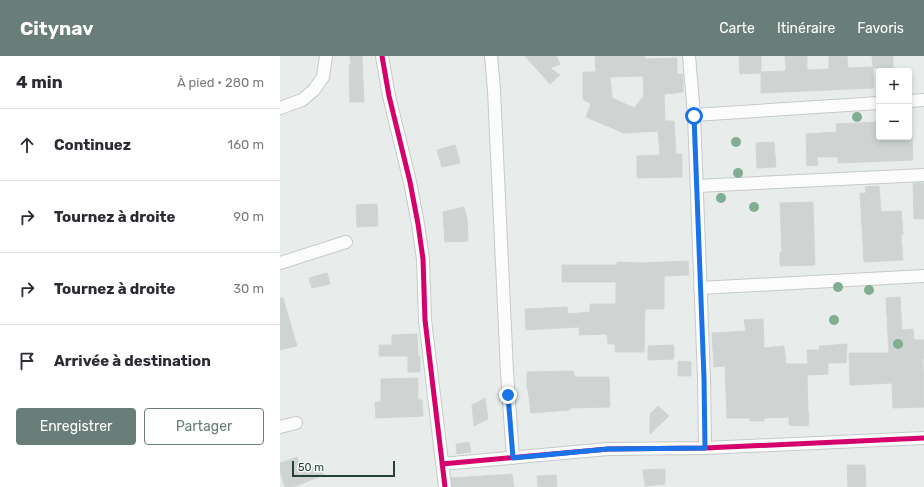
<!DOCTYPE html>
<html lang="fr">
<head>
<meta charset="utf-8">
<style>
  :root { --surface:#fff; --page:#f2f2f3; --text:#2b2b33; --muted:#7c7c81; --line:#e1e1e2; --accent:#697e78 }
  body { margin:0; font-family:Rubik,sans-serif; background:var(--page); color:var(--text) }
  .controls { position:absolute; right:12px; top:12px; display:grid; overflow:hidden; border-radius:4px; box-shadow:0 2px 6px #0003 }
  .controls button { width:36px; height:36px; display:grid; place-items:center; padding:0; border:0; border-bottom:1px solid var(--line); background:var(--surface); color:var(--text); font:20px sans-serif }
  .scale { position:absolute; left:12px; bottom:10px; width:103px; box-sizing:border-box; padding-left:4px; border:2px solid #24423a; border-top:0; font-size:11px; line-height:14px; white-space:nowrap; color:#24423a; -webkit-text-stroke:3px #f7fbf9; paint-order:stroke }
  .stop { position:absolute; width:12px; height:12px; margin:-9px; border:3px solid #1a73e8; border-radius:50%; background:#fff }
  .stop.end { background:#1a73e8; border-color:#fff; box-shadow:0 1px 4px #0008 }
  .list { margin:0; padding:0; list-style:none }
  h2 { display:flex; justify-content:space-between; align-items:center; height:52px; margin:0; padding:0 16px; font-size:17px }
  h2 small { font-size:13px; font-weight:400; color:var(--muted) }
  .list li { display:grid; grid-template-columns:26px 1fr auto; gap:12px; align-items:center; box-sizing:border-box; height:72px; padding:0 16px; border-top:1px solid var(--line) }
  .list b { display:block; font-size:15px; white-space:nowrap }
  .list em { font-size:13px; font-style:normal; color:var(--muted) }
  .actions { display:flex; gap:8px; padding:12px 16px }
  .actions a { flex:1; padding:9px 0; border:1px solid var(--accent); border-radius:4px; text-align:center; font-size:14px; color:var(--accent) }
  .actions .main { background:var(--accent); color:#fff }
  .icon { flex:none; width:22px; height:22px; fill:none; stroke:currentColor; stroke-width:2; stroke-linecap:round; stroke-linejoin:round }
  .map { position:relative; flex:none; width:644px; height:431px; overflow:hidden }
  header { display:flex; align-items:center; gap:24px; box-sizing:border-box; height:56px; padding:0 20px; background:var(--accent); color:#fff }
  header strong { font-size:19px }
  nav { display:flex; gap:22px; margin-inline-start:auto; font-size:14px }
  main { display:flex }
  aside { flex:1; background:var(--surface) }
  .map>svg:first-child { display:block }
  .building { fill:#cfd4d2; stroke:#d1d6d4; fill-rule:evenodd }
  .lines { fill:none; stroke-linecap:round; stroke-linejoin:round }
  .minor-casing { stroke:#c5cac8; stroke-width:14 }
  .minor { stroke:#fcfcfc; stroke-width:12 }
  .cycleway-casing { stroke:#f7fbf9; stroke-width:8 }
  .cycleway { stroke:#d6006c; stroke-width:5 }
  .tree { fill:#81ae93 }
  .route { stroke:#1a73e8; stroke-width:5 }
</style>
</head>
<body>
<header>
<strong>Citynav</strong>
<nav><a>Carte</a><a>Itinéraire</a><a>Favoris</a></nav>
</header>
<main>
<aside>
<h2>4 min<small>À pied · 280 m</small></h2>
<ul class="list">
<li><svg class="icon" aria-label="ahead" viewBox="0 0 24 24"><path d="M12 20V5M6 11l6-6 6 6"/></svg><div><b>Continuez</b></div><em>160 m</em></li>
<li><svg class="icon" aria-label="right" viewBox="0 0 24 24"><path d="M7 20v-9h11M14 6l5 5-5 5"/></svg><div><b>Tournez à droite</b></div><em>90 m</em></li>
<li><svg class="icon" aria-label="right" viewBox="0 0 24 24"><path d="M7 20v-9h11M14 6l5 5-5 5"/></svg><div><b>Tournez à droite</b></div><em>30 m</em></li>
<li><svg class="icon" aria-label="arrive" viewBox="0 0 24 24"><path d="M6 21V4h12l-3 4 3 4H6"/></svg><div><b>Arrivée à destination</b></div></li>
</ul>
<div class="actions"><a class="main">Enregistrer</a><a>Partager</a></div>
</aside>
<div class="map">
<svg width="644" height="431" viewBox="0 0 644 431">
  <rect width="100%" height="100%" fill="#e8edeb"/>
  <path class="building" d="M70 0H82L84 46H70L69 9H71Z
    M245 0H276L280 8 270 12 280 19 270 28Z
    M315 0H364L365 3 397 2V18H403V36L384 38 385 65H394L396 98H402V121L357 122V100L380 99 378 75 344 77 306 61 311 48 303 43V16H316ZM363 20 364 40 354 52 332 42 330 21Z
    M459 0H481V16L506 15 505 0H527V14L549 13V0H567L568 12 593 11 592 0H613V12H593L594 32 481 37V17L460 18Z
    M599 66V81H632L633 104 558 107V101H537L538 109 527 110 526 78 557 76 556 68Z
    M494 86 496 111 477 112 476 87Z
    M175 89 180 107 162 111 157 94Z
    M633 127H644V163H634Z
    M599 130 601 156 621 155 623 179H621L623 204 584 206 580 137H586L585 131Z
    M533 146 535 209 500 210V196H502L500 147Z
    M97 148 98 170 77 171 76 149Z
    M184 151 187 163 188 185 165 186 163 156Z
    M408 205 409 219 384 220V253H365L364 296H335V288H328L327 278 299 279V271L246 274 245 253 287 251 288 258 310 256V248H336V226H282V209H337V206L361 207Z
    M47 217 50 228 32 232 29 222Z
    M620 241 622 274 633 273 634 284H644V302H643L644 351 613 352 612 327 570 329 569 297H609L606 242Z
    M0 242H3L17 290 0 294Z
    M483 263 484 292 504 290 506 308H528L527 294H540L539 290 567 288 566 307H548V318L527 319 528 357H529L528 370 509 369V361L484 362V365H470V362H447L445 310 434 311 432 277 466 275 464 264Z
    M137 278 138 300H140V316H128V300H99V289H112V279Z
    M394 289V303L368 304V290Z
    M398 305 411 306V320H398Z
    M293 315 295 321H329L330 351 289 352 290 354 251 357 248 333H247V316Z
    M138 322V344H142L143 360 96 362 95 346H101V323Z
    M205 342 208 363 194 370 192 349Z
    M378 350 389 360 370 378V358Z
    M189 386 191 396 177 398 176 388Z
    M17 401 21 415 40 409 44 419 13 431H5L0 415V407Z
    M567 409H585L586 431H568Z
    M385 413V428L365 430 363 414Z
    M232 418 234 431H172L171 422Z
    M276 419 277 431H258L257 420Z"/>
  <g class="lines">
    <g class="minor-casing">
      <path id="minor" d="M102 0 109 40 130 126 138 168 143 203 145 264 165 431
        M211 0 214 34 227 316 233 402
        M409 0 414 59 424 322 425 392
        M629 45 644 44
        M0 52 22 44 34 34 43 21 46 0
        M414 59 599 47
        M417 130 644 119
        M0 207 66 186
        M420 232 644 220
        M0 371 16 367
        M162 408 328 393 425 392 644 382"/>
    </g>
    <use href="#minor" class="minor"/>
    <g class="cycleway-casing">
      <path id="cycleway" d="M102 0 109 40 130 126 138 168 143 203 145 264 165 431
        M162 408 328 393 425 392 644 382"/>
    </g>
    <use href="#cycleway" class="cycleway"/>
  </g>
  <g class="tree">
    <circle cx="577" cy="61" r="5"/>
    <circle cx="456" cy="86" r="5"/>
    <circle cx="458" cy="117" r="5"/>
    <circle cx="441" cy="142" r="5"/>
    <circle cx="474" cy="151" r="5"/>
    <circle cx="558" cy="231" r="5"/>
    <circle cx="589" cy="234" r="5"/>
    <circle cx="554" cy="264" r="5"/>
    <circle cx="618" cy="288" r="5"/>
  </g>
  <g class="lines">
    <path class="route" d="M228 339 233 402 328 393 425 392 424 322 414 60"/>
  </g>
</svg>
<div class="controls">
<button>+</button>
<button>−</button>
</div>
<div class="scale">50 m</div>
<div class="stop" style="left:414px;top:60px"></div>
<div class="stop end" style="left:228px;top:339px"></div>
</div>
</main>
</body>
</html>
